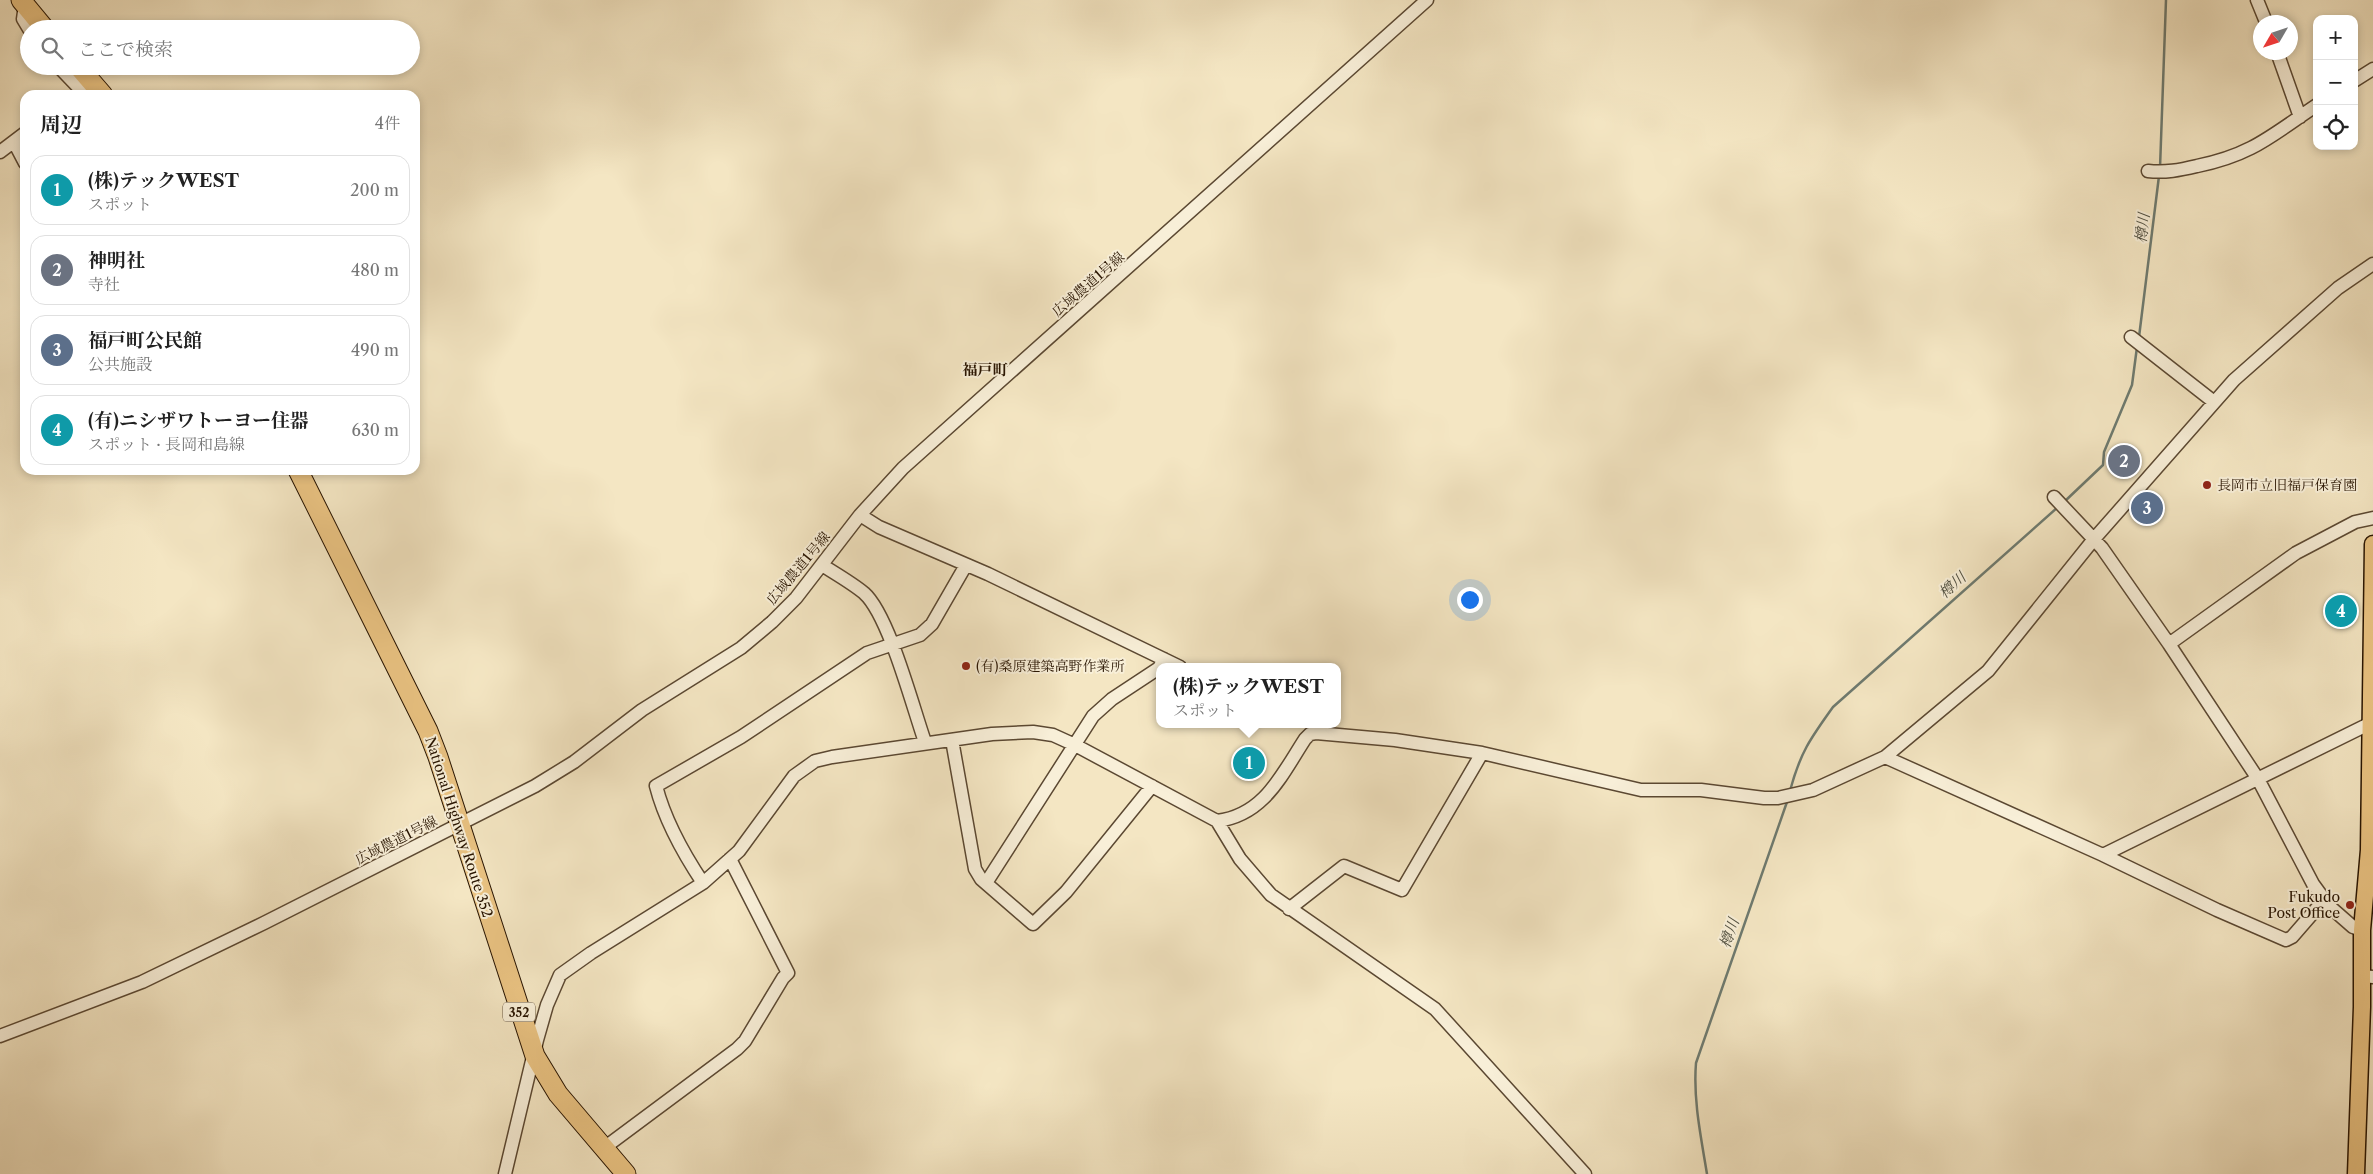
<!DOCTYPE html>
<html lang="ja">
<head>
<meta charset="utf-8">
<style>
  :root { --surface:#fff; --page:#f6f6f6; --text:#222; --muted:#767676; --line:#e0e0e0; --accent:#8f2418 }
  body { margin:0; font-family:"Libre Caslon Text","Noto Serif JP",serif; background:var(--page); color:var(--text) }
  .controls { position:absolute; right:15px; top:15px; display:grid; overflow:hidden; border-radius:10px; box-shadow:0 2px 8px #0003 }
  .controls button { width:45px; height:45px; display:grid; place-items:center; padding:0; border:0; border-bottom:1px solid var(--line); background:var(--surface); color:var(--text); font:25px sans-serif }
  .compass { position:absolute; left:2253px; top:15px; width:45px; height:45px; border-radius:50%; background:var(--surface); box-shadow:0 2px 8px #0003; rotate:231deg }
  .you { position:absolute; left:1469px; top:599px; width:18px; height:18px; margin:-12px; border:4px solid #fff; border-radius:50%; background:#1a73e8; box-shadow:0 0 0 8px #1a73e833 }
  .badge { display:grid; place-items:center; width:32px; height:32px; border-radius:50%; background:var(--accent); color:#fff; font-size:16px; font-weight:700 }
  .pin { position:absolute; translate:-50% -50%; border:2px solid #fff; box-shadow:0 1px 5px #0006 }
  .popup { position:absolute; left:1156px; top:663px; width:185px; height:65px; box-sizing:border-box; display:grid; place-content:center; border-radius:10px; background:var(--surface); filter:drop-shadow(0 1px 4px #0005); font-size:16px; white-space:nowrap; color:var(--muted) }
  .popup b { font-size:19px; color:var(--text) }
  .popup::after { content:''; position:absolute; left:50%; top:100%; margin-left:-10px; border:10px solid transparent; border-top-color:var(--surface) }
  .list { margin:0; padding:0; list-style:none }
  h2 { display:flex; justify-content:space-between; align-items:center; height:65px; margin:0; padding:0 20px; font-size:21px }
  h2 small { font-size:16px; font-weight:400; color:var(--muted) }
  .list li { display:grid; grid-template-columns:32px 1fr auto; gap:15px; align-items:center; box-sizing:border-box; height:70px; margin:0 10px 10px; padding:0 10px; border:1px solid var(--line); border-radius:15px }
  .list b { display:block; font-size:19px; white-space:nowrap }
  .list p { margin:0; font-size:16px; white-space:nowrap; color:var(--muted) }
  .list em { font-size:16px; font-style:normal; color:var(--muted) }
  .icon { flex:none; width:28px; height:28px; fill:none; stroke:currentColor; stroke-width:2; stroke-linecap:round; stroke-linejoin:round }
  .map { position:relative; flex:none; width:2373px; height:1174px; overflow:hidden }
  .search { position:absolute; background:var(--surface); box-shadow:0 2px 8px #0003; left:20px; top:20px; width:400px; height:55px; display:flex; align-items:center; gap:12px; box-sizing:border-box; padding:0 18px; border-radius:28px; color:var(--muted); font-size:19px }
  .panel { position:absolute; background:var(--surface); box-shadow:0 2px 8px #0003; left:20px; top:90px; width:400px; height:385px; border-radius:15px }
  .map>svg:first-child { display:block }
  .lines { fill:none; stroke-linecap:round; stroke-linejoin:round }
  .stream { stroke:#6e7a6f; stroke-width:2.5 }
  .minor-casing { stroke:#5b4832; stroke-width:15 }
  .major-casing { stroke:#281401; stroke-width:19 }
  .highway-casing { stroke:#281401; stroke-width:21 }
  .minor { stroke:#f8efd8; stroke-width:12 }
  .major { stroke:#eac382; stroke-width:16 }
  .highway { stroke:#eac382; stroke-width:19 }
  .poi-dot { fill:#8f2418; stroke:#f8efd8; stroke-width:2 }
  .labels { text-anchor:middle; dominant-baseline:central; stroke-width:4; stroke-linejoin:round; paint-order:stroke }
  .shield { fill:#f8efd8; stroke:#665642; stroke-width:1 }
  .shield-label { font-size:12px; font-weight:bold; fill:#281401 }
  .street-label { font-size:14px; fill:#281401; stroke:#f8efd8 }
  .poi-label { font-size:14px; fill:#281401; stroke:#f8efd8; text-anchor:start }
  .water-label { font-size:15px; font-style:italic; fill:#515041; stroke:#f8efd8 }
  .neighbourhood-label { font-size:15px; font-weight:bold; fill:#281401; stroke:#f8efd8 }
</style>
</head>
<body>
<div class="map">
<svg width="2373" height="1174" viewBox="0 0 2373 1174">
  <rect width="100%" height="100%" fill="#f4e6c3"/>
  <filter id="stains"><feTurbulence type="fractalNoise" baseFrequency=".004" numOctaves="4"/><feColorMatrix values="0 0 0 0 .2 0 0 0 0 .09 0 0 0 0 .02 0 0 0 .5 -.17"/></filter>
  <radialGradient id="worn" r=".72"><stop offset=".6" stop-color="#630" stop-opacity="0"/><stop offset="1" stop-color="#630" stop-opacity=".3"/></radialGradient>
  <g class="lines">
    <path class="stream" d="M2160 168 2166 0
      M2139 337 2159 176
      M2064 502 2103 465 2104 452 2132 385 2137 347
      M1790 791C1800 753 1810 739 1833 707L2058 507
      M1707 1174C1701 1137 1693 1100 1696 1063L1788 799"/>
    <g class="minor-casing">
      <path id="minor" d="M2257 0 2266 22
        M25 5 23 19 29 29
        M2277 52 2300 117
        M58 66 81 90
        M2354 81 2373 69
        M14 142 25 163
        M0 152 25 133
        M2148 171C2165 173 2180 170 2197 166 2252 155 2272 135 2317 105
        M2131 337 2214 402
        M2054 497 2102 548 2169 644 2258 779 2313 884 2329 906 2353 927 2362 930
        M860 515 879 527 988 574 1180 667
        M822 565C836 574 852 583 864 593 889 615 913 708 925 742
        M2169 644 2296 553 2355 522 2373 518
        M952 740 975 869 981 879 1033 924 1066 892 1152 786
        M1885 757 2103 855 2217 910 2286 940 2292 937 2325 899
        M1217 821C1264 815 1281 776 1305 739L1310 734 1316 733 1395 740 1482 753 1641 790H1701L1764 798H1778L1813 790 1885 757 1988 671 2094 539 2234 380 2338 288 2373 264
        M2103 855 2373 722
        M703 883C683 853 665 821 656 786L741 737 867 653 920 635 932 624 966 565
        M986 883 1093 716 1112 699 1159 668 1164 659
        M1289 909 1344 866 1402 890 1482 753
        M2363 976 2373 977
        M0 1036 142 982 264 923 535 786 574 762 642 710 741 648 772 622 796 598 860 515 903 468 1427 0
        M604 1148 737 1049 745 1041 783 978 788 973 730 859
        M505 1174 537 1040 547 1005 560 975 591 953 703 883 739 851 794 776 815 761 832 757 992 734 1033 732 1053 735 1075 745 1217 821 1240 859 1271 895 1435 1009 1585 1174"/>
    </g>
    <g class="major-casing">
      <path id="major" d="M2356 1174 2362 1007V930L2369 850 2373 544"/>
    </g>
    <g class="highway-casing">
      <path id="highway" d="M21 0 45 29
        M78 66 103 95
        M298 470 428 731 438 757 535 1056 558 1094 626 1174"/>
    </g>
    <use href="#minor" class="minor"/>
    <use href="#major" class="major"/>
    <use href="#highway" class="highway"/>
  </g>
  <g class="poi-dot">
    <circle cx="2207" cy="485" r="5"/>
    <circle cx="966" cy="666" r="5"/>
    <circle cx="2350" cy="905" r="5"/>
  </g>
  <g class="labels">
    <rect class="shield" x="503" y="1002.5" width="32" height="19" rx="4"/>
    <g class="shield-label">
      <text x="519" y="1012">352</text>
    </g>
    <g class="street-label">
      <text transform="translate(1088 284) rotate(-41)">広域農道1号線</text>
      <text transform="translate(798 568) rotate(-50)">広域農道1号線</text>
      <text transform="translate(459 827) rotate(72)">National Highway Route 352</text>
      <text transform="translate(396 840) rotate(-27)">広域農道1号線</text>
    </g>
    <g class="poi-label">
      <text x="2217" y="485">長岡市立旧福戸保育園</text>
      <text x="976" y="666">(有)桑原建築高野作業所</text>
      <text x="2340" y="897" text-anchor="end">Fukudo<tspan x="2340" dy="16">Post Office</tspan></text>
    </g>
    <g class="water-label">
      <text transform="translate(2142 228) rotate(-83)">樽川</text>
      <text transform="translate(1952 585) rotate(-42)">樽川</text>
      <text transform="translate(1729 933) rotate(-71)">樽川</text>
    </g>
    <g class="neighbourhood-label">
      <text x="985" y="369">福戸町</text>
    </g>
  </g>
  <rect width="100%" height="100%" filter="url(#stains)"/>
  <rect width="100%" height="100%" fill="url(#worn)"/>
</svg>
<div class="controls">
<button>+</button>
<button>−</button>
<button><svg class="icon" aria-label="locate" viewBox="0 0 24 24"><circle cx="12" cy="12" r="6"/><path d="M12 2v4M12 18v4M2 12h4M18 12h4"/></svg></button>
</div>
<svg class="compass" viewBox="-18 -18 36 36"><path d="M0-13l5 13h-10z" fill="#e53935"/><path d="M0 13l5-13h-10z" fill="#767676"/></svg>
<div class="you"></div>
<div class="pin badge" style="left:1249px;top:763px;background:#0f9aa8">1</div>
<div class="popup"><b>(株)テックWEST</b>スポット</div>
<div class="pin badge" style="left:2124px;top:461px;background:#6b7280">2</div>
<div class="pin badge" style="left:2147px;top:508px;background:#5c6f8a">3</div>
<div class="pin badge" style="left:2341px;top:611px;background:#0f9aa8">4</div>
<div class="search"><svg class="icon" aria-label="search" viewBox="0 0 24 24"><circle cx="10" cy="10" r="6"/><path d="M15 15l6 6"/></svg>ここで検索</div>
<section class="panel">
<h2>周辺<small>4件</small></h2>
<ul class="list">
<li><span class="badge" style="background:#0f9aa8">1</span><div><b>(株)テックWEST</b><p>スポット</p></div><em>200 m</em></li>
<li><span class="badge" style="background:#6b7280">2</span><div><b>神明社</b><p>寺社</p></div><em>480 m</em></li>
<li><span class="badge" style="background:#5c6f8a">3</span><div><b>福戸町公民館</b><p>公共施設</p></div><em>490 m</em></li>
<li><span class="badge" style="background:#0f9aa8">4</span><div><b>(有)ニシザワトーヨー住器</b><p>スポット · 長岡和島線</p></div><em>630 m</em></li>
</ul>
</section>
</div>
</body>
</html>
